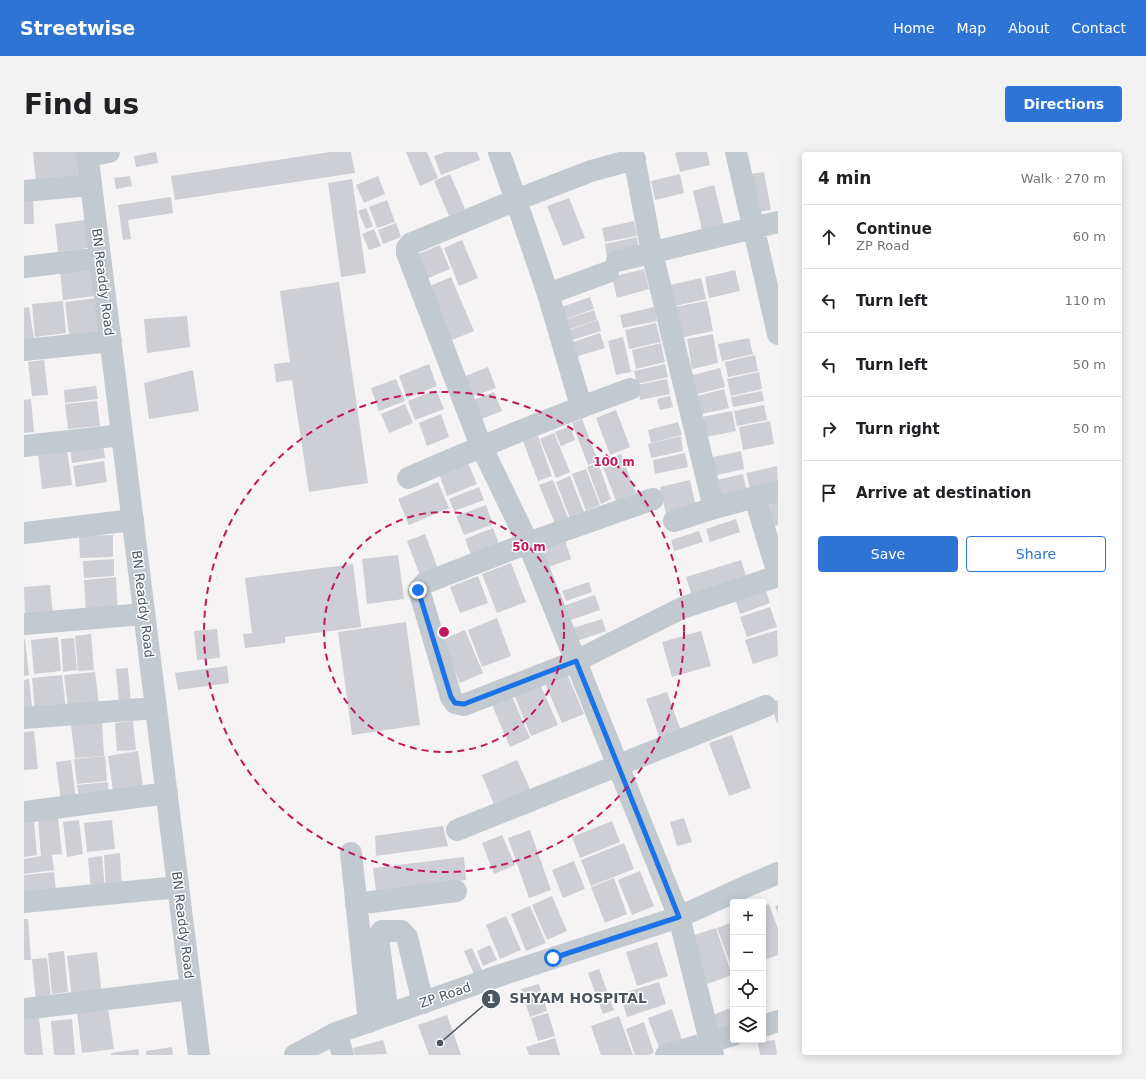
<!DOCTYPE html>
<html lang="en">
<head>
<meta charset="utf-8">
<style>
  :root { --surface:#fff; --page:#f2f2f2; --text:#202124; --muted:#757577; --line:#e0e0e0; --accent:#2e74d4 }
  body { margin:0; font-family:"DejaVu Sans",sans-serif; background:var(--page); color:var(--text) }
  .controls { position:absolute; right:12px; bottom:12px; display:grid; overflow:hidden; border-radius:4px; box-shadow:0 2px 10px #0003 }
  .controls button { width:36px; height:36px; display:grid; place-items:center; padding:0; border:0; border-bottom:1px solid var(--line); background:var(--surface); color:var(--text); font:20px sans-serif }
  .stop { position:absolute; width:12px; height:12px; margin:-9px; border:3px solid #1a73e8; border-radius:50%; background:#fff }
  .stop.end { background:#1a73e8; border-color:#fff; box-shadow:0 1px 4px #0008 }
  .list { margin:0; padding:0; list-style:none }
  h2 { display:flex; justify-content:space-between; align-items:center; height:52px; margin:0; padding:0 16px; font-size:17px }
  h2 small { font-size:13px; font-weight:400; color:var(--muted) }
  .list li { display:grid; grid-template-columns:26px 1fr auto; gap:12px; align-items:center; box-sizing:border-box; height:64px; padding:0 16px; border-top:1px solid var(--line) }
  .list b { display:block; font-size:15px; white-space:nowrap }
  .list p { margin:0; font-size:13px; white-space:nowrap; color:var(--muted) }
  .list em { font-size:13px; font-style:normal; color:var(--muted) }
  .actions { display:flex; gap:8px; padding:12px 16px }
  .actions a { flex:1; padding:9px 0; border:1px solid var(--accent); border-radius:4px; text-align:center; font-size:14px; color:var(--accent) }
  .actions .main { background:var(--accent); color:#fff }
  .icon { flex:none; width:22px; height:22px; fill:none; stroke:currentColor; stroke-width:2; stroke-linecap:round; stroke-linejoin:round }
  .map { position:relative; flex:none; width:754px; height:903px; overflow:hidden; border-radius:4px }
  header { display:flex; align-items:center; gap:24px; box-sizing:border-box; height:56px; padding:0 20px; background:var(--accent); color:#fff }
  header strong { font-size:19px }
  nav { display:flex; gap:22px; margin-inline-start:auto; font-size:14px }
  .intro { display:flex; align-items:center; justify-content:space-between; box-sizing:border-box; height:96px; padding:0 24px }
  h1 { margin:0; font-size:28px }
  .button { padding:10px 18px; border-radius:4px; background:var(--accent); color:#fff; font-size:14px; font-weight:700 }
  main { display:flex; gap:24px; padding:0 24px }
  aside { flex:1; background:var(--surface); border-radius:4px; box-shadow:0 2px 10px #0003 }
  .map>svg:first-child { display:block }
  .building { fill:#cdcfd4 }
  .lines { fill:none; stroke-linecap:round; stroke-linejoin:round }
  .minor { stroke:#c2cad0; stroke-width:22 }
  .route { stroke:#1a73e8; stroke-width:5 }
  .ring { fill:none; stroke:#c2185b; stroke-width:2; stroke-dasharray:7 5 }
  .labels { text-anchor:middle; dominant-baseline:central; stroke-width:3; stroke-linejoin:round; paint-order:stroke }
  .street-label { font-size:13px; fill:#4c565f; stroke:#fff }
  .centre { fill:#c2185b; stroke:#fff; stroke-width:2 }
  .ring-label { font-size:12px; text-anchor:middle; font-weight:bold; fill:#c2185b; stroke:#fff; stroke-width:3; stroke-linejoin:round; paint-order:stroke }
  .leader { fill:none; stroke:#4c565f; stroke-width:1.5 }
  .callout-dot { fill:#4c565f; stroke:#fff; stroke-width:1.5 }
  .mark-label { font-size:12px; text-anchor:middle; font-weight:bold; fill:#fff }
  .callout-label { font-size:14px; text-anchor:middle; font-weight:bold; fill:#4c565f; stroke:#fff; stroke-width:3; stroke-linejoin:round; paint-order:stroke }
</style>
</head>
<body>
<header>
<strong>Streetwise</strong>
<nav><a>Home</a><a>Map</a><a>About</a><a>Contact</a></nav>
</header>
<div class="intro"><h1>Find us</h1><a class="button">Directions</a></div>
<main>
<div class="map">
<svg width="754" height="903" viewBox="0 0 754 903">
  <rect width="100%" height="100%" fill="#f5f3f3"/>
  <path class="building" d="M9 0H53L56 25 12 30Z
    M132 0 134 11 112 15 110 4Z
    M306 0H327L331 21 151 48 147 24Z
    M382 0H403L414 26 396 34Z
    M421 0H453L456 8 417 23 410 4Z
    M655 0H683L686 13 656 20 651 1Z
    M740 20 747 58 727 61 720 23Z
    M426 22 441 57 425 64 410 29Z
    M656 22 660 41 631 48 627 29Z
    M106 24 108 34 92 37 90 26Z
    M354 24 361 42 340 51 332 33Z
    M328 27 342 121 317 125 304 31Z
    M690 33 701 77 679 82 669 39Z
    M0 44H9L10 72H0Z
    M147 45 149 61 104 68 107 87 99 88 94 53Z
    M545 46 561 86 539 94 523 54Z
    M363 48 371 70 353 76 345 55Z
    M342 56 349 74 342 77 334 59Z
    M61 68 65 96 34 100 31 72Z
    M610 69 613 84 581 90 578 76Z
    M372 71 377 85 359 92 354 78Z
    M350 77 357 94 345 98 338 82Z
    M613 85 615 98 583 105 581 92Z
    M438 88 454 126 435 134 420 96Z
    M416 93 426 117 402 127 392 103Z
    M68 113 71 144 39 148 36 117Z
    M620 117 625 137 593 146 588 125Z
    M711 118 716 139 685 146 681 125Z
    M427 125 450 179 423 190 401 136Z
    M677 126 682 147 651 154 646 133Z
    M315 130 344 331 285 340 268 228 252 230 250 212 266 210 256 139Z
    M566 145 570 157 539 168 535 156Z
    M73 146 77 179 45 183 41 150Z
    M39 149 42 181 11 185 8 152Z
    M683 149 689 179 656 186 650 155Z
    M5 155 10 187 0 188V156Z
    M630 155 633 169 599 176 596 163Z
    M570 158 573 168 543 178 540 168Z
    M163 164 166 195 123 201 120 167Z
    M574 168 577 179 545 189 542 179Z
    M632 171 637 190 605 197 601 178Z
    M576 181 581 196 551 205 546 191Z
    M689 182 694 211 668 217 663 187Z
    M599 185 607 220 592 223 584 189Z
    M725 186 729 202 698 209 694 192Z
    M637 191 641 210 612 217 608 198Z
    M731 203 734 219 704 225 701 210Z
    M20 208 24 243 8 244 4 210Z
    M405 212 413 234 383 246 375 224Z
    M641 212 644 225 613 232 610 219Z
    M464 215 472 236 442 247 434 227Z
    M696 216 701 235 670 243 665 224Z
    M169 218 175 259 125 267 120 231Z
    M735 220 738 237 707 244 703 227Z
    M372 227 381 249 355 259 347 236Z
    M643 227 646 242 616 248 613 233Z
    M72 234 74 247 41 251 40 238Z
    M700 237 705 256 677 262 673 244Z
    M412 238 420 257 391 268 384 249Z
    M738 239 740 249 709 255 707 245Z
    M470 240 478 259 452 269 444 250Z
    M646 244 649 255 636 258 633 247Z
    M7 247 10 280 0 281V248Z
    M73 249 76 274 44 277 41 252Z
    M381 252 389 271 365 281 357 262Z
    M740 253 743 268 713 274 710 259Z
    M592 258 606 295 586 303 572 266Z
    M708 259 712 279 683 285 678 265Z
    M417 262 425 285 403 294 395 271Z
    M558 267 574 309 564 313 548 271Z
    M746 269 750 292 719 298 715 275Z
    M654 270 658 283 627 291 624 278Z
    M546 274 551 288 537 294 531 280Z
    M530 281 546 320 532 326 516 287Z
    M514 284 528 324 514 329 499 289Z
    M657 284 659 299 627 306 624 292Z
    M79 292 81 306 48 311 46 297Z
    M43 297 48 333 18 337 14 301Z
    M717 299 720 317 689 324 685 306Z
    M661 301 664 315 631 322 629 308Z
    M597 302 612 341 592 349 577 309Z
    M80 309 83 330 52 335 49 314Z
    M444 311 453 332 423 344 415 322Z
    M574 311 587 347 577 352 563 315Z
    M753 314 754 334 727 340 722 321Z
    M562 317 576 353 562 359 548 322Z
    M719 322 723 340 692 347 688 329Z
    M546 324 560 360 546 366 532 330Z
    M529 328 545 368 532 374 515 333Z
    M666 328 672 355 642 362 636 335Z
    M414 330 425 356 385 373 374 347Z
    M455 335 460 348 430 359 425 347Z
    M754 350V373L749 375 742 354Z
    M462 353 469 372 440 383 432 364Z
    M712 367 716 380 686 390 682 377Z
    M469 376 476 395 448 406 441 387Z
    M675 379 679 390 650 399 647 388Z
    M401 382 415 419 397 426 383 389Z
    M89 383V405L56 406 55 384Z
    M541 388 547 407 516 418 510 398Z
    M374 403 380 447 343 452 338 407Z
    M90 407V424L60 426 59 409Z
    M717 408 724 430 669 447 662 425Z
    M487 411 502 450 473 461 458 422Z
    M329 412 337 475 261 485V491L221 496 219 482 228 481 221 426Z
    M454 424 464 451 436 461 426 435Z
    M92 425 94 461 62 463 60 428Z
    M565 430 568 440 542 449 538 439Z
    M26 433 29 463 1 466 0 435Z
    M740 433 746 451 716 462 710 443Z
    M571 443 576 458 544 469 539 454Z
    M746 455 753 475 723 485 716 465Z
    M473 466 487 504 458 515 444 478Z
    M578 467 582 479 553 489 549 476Z
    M382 470 396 573 328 583 314 480Z
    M193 477 196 506 173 508 170 479Z
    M441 478 459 521 436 531 417 488Z
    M753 478 754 504 729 512 721 488Z
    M677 479 687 514 648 525 638 490Z
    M67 482 70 518 54 519 51 484Z
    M34 485 37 519 10 522 7 488Z
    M50 486 53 518 39 520 37 487Z
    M0 487H1L5 523 0 524Z
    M203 514 205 531 154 538 151 521Z
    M104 516 107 551 95 552 92 517Z
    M541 517 560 562 538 571 519 527Z
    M71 520 75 552 44 555 40 523Z
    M38 523 42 557 11 560 8 526Z
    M5 527 9 563H0V528Z
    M514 527 534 573 507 584 488 538Z
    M486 540 506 586 486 595 466 548Z
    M643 540 658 582 637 590 622 547Z
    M754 548V570L753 571 746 551Z
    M109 569 112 598 93 599 91 571Z
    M78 570 80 604 51 606 47 573Z
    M10 579 14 617 0 618V580Z
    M708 583 727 636 705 644 685 591Z
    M114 599 120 641 90 646 84 604Z
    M81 604 83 629 53 632 50 607Z
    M47 608 52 648 37 650 32 610Z
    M493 608 507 639 471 655 458 623Z
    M84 630 85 642 55 645 53 633Z
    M34 666 38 702 28 703 30 718 0 722V707L17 704 14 668Z
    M660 666 668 690 653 694 646 670Z
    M10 667 13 703 0 705V668Z
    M55 668 59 702 43 705 39 670Z
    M88 668 91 697 63 700 60 671Z
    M588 669 596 690 556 706 548 685Z
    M419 674 424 694 352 704 351 684Z
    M506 678 527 738 505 746 484 686Z
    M478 683 491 713 470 722 458 691Z
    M600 691 610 717 567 734 557 708Z
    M96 701 98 737 82 738 80 703Z
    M78 704 81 737 67 739 64 706Z
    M440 705 442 728 352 739 349 716Z
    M550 709 561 737 539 746 528 718Z
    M616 719 630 754 608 763 594 728Z
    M30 720 32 739 0 743V723Z
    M590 726 603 762 581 771 567 735Z
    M528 744 543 779 523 788 508 753Z
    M745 752 754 777V803L739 808V754Z
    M754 753V762L751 754Z
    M506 754 522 791 502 799 487 762Z
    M482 764 497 798 476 807 462 773Z
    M0 767H4L7 808H0Z
    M709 770V819L693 776Z
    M692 776 708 823 680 833 664 785Z
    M633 790 644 824 613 834 602 800Z
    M466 793 473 808 459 814 453 799Z
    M448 796 458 818 450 822 440 799Z
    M40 799 44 840 28 842 24 801Z
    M73 800 78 843 48 846 43 804Z
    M23 806 27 847 12 849 8 807Z
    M575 817 590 858 579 862 564 821Z
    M635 830 642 852 603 865 596 842Z
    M515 832 523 859 506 865 497 837Z
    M709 855V875L691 883 684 865Z
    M84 856 90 897 58 901 53 860Z
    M648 857 658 888 635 896 624 866Z
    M524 861 531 884 514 889 507 866Z
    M423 863 437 903H405L394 873Z
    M595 864 609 903H577L567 874Z
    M15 866 19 903H0V868Z
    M48 867 51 903H30L27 869Z
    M620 870 630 901 624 903H611L602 877Z
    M531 886 536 903H505L502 895Z
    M359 888 363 902 331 903 329 896Z
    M751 888 753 903H736L734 890Z
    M148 895 149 903H122V899Z
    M114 897 115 903H87V901Z"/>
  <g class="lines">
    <path class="minor" d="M63 0 175 903
      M475 0 492 48 386 92 383 96V101L457 294 504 391 655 765 686 889 689 903
      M609 0 628 101 690 356 754 339
      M712 0 754 182
      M64 4 85 0
      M0 39 67 33
      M593 109 754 70
      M0 115 76 106
      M524 142 584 120
      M0 198 87 189
      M557 254 524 142 492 48 567 19 611 7
      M0 294 98 283
      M384 326C458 294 531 264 606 237
      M731 346 754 422
      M629 347 504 391 401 431 395 438 427 545 431 551 440 553 552 509 658 456 754 424
      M650 369 690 356
      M0 381 109 368
      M0 472 120 462
      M0 566 132 556
      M0 660 143 641
      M433 678 742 554
      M327 701 345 870
      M0 750 154 735
      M332 752 432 739
      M0 857 167 837
      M364 863 354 785 358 779H377L383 785 399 851
      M739 874 754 869
      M312 881 319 903
      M271 903 312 881 477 823 655 765 723 734 754 721
      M642 903 709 883"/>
  </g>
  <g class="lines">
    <path class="route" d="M394 438 427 545 431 551 440 552 552 509 655 765 529 806"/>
  </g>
  <g class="ring">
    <circle cx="420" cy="480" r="120"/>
    <circle cx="420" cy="480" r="240"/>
  </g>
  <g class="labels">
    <g class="street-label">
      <text transform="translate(79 130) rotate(83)">BN Readdy Road</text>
      <text transform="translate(119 452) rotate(83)">BN Readdy Road</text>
      <text transform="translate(159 773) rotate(83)">BN Readdy Road</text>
      <text transform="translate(421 843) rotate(-19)">ZP Road</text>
    </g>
  </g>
  <circle cx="420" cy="480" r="6" class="centre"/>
  <g class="ring-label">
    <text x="590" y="314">100 m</text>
    <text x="505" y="399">50 m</text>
  </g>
  <path class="leader" d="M416 891L467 847"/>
  <g class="callout-dot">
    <circle cx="416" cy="891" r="4"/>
    <circle cx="467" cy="847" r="10"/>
  </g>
  <g class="mark-label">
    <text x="467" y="851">1</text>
  </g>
  <g class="callout-label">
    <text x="554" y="851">SHYAM HOSPITAL</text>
  </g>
</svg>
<div class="controls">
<button>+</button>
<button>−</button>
<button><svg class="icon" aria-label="locate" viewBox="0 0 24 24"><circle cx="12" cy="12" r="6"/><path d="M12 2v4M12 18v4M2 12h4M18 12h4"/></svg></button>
<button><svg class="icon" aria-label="layers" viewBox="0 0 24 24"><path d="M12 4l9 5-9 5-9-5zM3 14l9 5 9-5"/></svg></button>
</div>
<div class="stop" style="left:529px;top:806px"></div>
<div class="stop end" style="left:394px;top:438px"></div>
</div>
<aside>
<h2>4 min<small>Walk · 270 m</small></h2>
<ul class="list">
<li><svg class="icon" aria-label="ahead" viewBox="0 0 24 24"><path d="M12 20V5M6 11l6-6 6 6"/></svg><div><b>Continue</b><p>ZP Road</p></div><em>60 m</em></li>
<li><svg class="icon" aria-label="left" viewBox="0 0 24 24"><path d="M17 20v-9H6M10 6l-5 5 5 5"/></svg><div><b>Turn left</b></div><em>110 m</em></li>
<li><svg class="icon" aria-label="left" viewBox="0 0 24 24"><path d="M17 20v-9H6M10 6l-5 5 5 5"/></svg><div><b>Turn left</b></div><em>50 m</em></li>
<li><svg class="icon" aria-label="right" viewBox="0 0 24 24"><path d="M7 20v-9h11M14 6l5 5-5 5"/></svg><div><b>Turn right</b></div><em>50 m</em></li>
<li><svg class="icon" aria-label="arrive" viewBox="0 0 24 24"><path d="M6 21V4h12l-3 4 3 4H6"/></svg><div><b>Arrive at destination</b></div></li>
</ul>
<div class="actions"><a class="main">Save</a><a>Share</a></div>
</aside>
</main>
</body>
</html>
